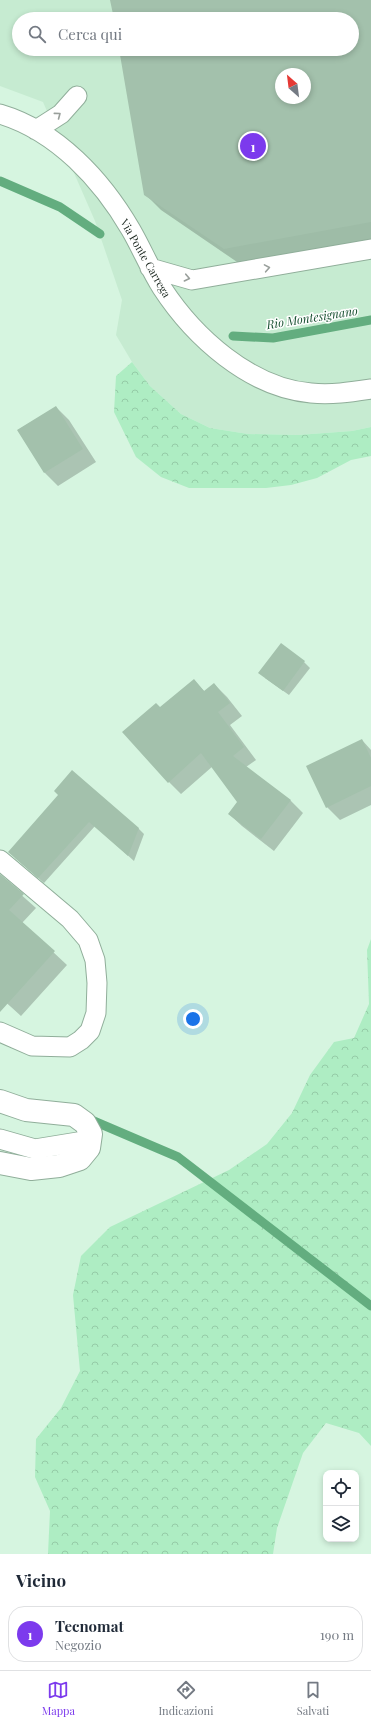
<!DOCTYPE html>
<html lang="it">
<head>
<meta charset="utf-8">
<style>
  :root { --surface:#fff; --page:#f6f6f7; --text:#1f2937; --muted:#747a83; --line:#e0e1e3; --accent:#7c3aed }
  body { margin:0; font-family:"Playfair Display",serif; background:var(--page); color:var(--text) }
  .controls { position:absolute; right:12px; bottom:12px; display:grid; overflow:hidden; border-radius:8px; box-shadow:0 2px 6px #0003 }
  .controls button { width:36px; height:36px; display:grid; place-items:center; padding:0; border:0; border-bottom:1px solid var(--line); background:var(--surface); color:var(--text); font:20px sans-serif }
  .compass { position:absolute; left:275px; top:68px; width:36px; height:36px; border-radius:50%; background:var(--surface); box-shadow:0 2px 6px #0003; rotate:332deg }
  .you { position:absolute; left:193px; top:1019px; width:14px; height:14px; margin:-10px; border:3px solid #fff; border-radius:50%; background:#1a73e8; box-shadow:0 0 0 6px #1a73e833 }
  .badge { display:grid; place-items:center; width:26px; height:26px; border-radius:50%; background:var(--accent); color:#fff; font-size:13px; font-weight:700 }
  .pin { position:absolute; translate:-50% -50%; border:2px solid #fff; box-shadow:0 1px 4px #0006 }
  .list { margin:0; padding:0; list-style:none }
  h2 { display:flex; justify-content:space-between; align-items:center; height:52px; margin:0; padding:0 16px; font-size:17px }
  h2 small { font-size:13px; font-weight:400; color:var(--muted) }
  .list li { display:grid; grid-template-columns:26px 1fr auto; gap:12px; align-items:center; box-sizing:border-box; height:56px; margin:0 8px 8px; padding:0 8px; border:1px solid var(--line); border-radius:16px }
  .list b { display:block; font-size:15px; white-space:nowrap }
  .list p { margin:0; font-size:13px; white-space:nowrap; color:var(--muted) }
  .list em { font-size:13px; font-style:normal; color:var(--muted) }
  .icon { flex:none; width:22px; height:22px; fill:none; stroke:currentColor; stroke-width:2; stroke-linecap:round; stroke-linejoin:round }
  .map { position:relative; flex:none; width:371px; height:1554px; overflow:hidden }
  .search { position:absolute; background:var(--surface); box-shadow:0 2px 6px #0003; left:12px; right:12px; top:12px; height:44px; display:flex; align-items:center; gap:10px; box-sizing:border-box; padding:0 14px; border-radius:22px; color:var(--muted); font-size:15px }
  .sheet { height:116px; background:var(--surface) }
  nav { display:flex; justify-content:space-around; align-items:center; box-sizing:border-box; height:56px; border-top:1px solid var(--line); background:var(--surface); font-size:11px; color:var(--muted) }
  nav a { display:grid; justify-items:center; gap:2px }
  nav .on { color:var(--accent) }
  .map>svg:first-child { display:block }
  .built { fill:#c6ebd1; fill-rule:evenodd }
  .forest { fill:url(#forest-crowns) }
  .shadow { fill:#0003; fill-rule:evenodd }
  .lines { fill:none; stroke-linecap:round; stroke-linejoin:round }
  .stream { stroke:#63ad7f; stroke-width:9 }
  .building { fill:#a3c1ac; fill-rule:evenodd }
  .lane-casing { stroke:#90ae9a; stroke-width:21 }
  .street-casing { stroke:#90ae9a; stroke-width:24 }
  .lane { stroke:#fff; stroke-width:19 }
  .street { stroke:#fff; stroke-width:22 }
  .oneway { stroke:#999f9b }
  .labels { text-anchor:middle; dominant-baseline:central; stroke-width:3; stroke-linejoin:round; paint-order:stroke }
  .street-label { font-size:11px; fill:#1d2921; stroke:#fff }
  .water-label { font-size:12px; font-style:italic; fill:#1a5233; stroke:#fff }
</style>
</head>
<body>
<div class="map">
<svg width="371" height="1554" viewBox="0 0 371 1554">
  <defs>
    <pattern id="forest-crowns" width="20" height="18" patternUnits="userSpaceOnUse"><rect width="20" height="18" fill="#aeedc3"/><path d="M2 6a3 3 0 1 1 6 0M12 15a3 3 0 1 1 6 0" fill="none" stroke="#95cba7"/></pattern>
  </defs>
  <rect width="100%" height="100%" fill="#d6f5e0"/>
  <path class="built" d="M0 0H371V427L352 431 298 435 248 434 210 428 181 414 150 386 132 362 116 335 122 300 95 221 43 102 0 86ZM19 19H352V49H19ZM281 74H305V98H281Z"/>
  <path class="forest" d="M132 362 150 386 181 414 210 428 248 434 298 435 352 431 371 427V456L351 460 317 478 291 485 266 488H189L161 477 136 457 114 412 116 376Z
    M371 939V1446L359 1433 326 1423 303 1453 277 1528 273 1554H48L50 1511 35 1477 36 1439 61 1408 80 1371 73 1295 81 1256 110 1227 229 1170 267 1144 292 1113 310 1075 334 1042 354 1038 369 1004 367 950Z"/>
  <path class="shadow" d="M111 0H371V240L240 264 161 210 145 194 120 49H352V19H115ZM281 74H305V98H281Z
    M56 407 69 420 96 462 58 486 45 473 18 430Z
    M304 662 310 668 289 695 265 678Z
    M194 680 205 692 214 684 227 697 242 716 230 725 256 760 246 767 291 801 303 813 274 851 242 826 229 814 238 802 213 766 181 794 169 782 160 708Z
    M362 740 371 750V805L340 820 327 807Z
    M59 795 138 828 144 834 134 861 95 826 44 883 15 858Z
    M0 876 36 908 22 923 67 965 21 1016 0 997Z"/>
  <g class="lines">
    <path class="stream" d="M0 181 60 207 100 234
      M233 336 273 338 371 320
      M89 1119 178 1157 371 1306"/>
  </g>
  <path class="building" d="M110 0H371V222L224 249 144 195 119 49H352V19H114ZM281 74H305V98H281Z
    M56 406 83 449 44 473 17 430Z
    M281 643 305 661 283 691 258 673Z
    M194 679 204 691 214 683 230 703 218 712 244 747 233 756 291 800 261 839 228 814 237 802 201 753 168 783 122 732 156 703 160 707Z
    M362 739 371 758V786L326 808 306 766Z
    M72 770 139 828 128 856 89 822 38 878 8 852 58 795 54 791Z
    M0 874 24 894 9 910 55 951 0 1012Z"/>
  <g class="lines">
    <g class="lane-casing">
      <path id="lane" d="M0 114C57 131 102 180 131 230 142 249 150 269 162 288 194 337 250 388 311 393 332 395 351 392 371 389
        M36 130 61 114 77 96
        M150 268 192 280 371 249
        M0 860 70 919 88 940 95 960 97 983 96 1013 90 1031 81 1040 70 1047 32 1046 0 1032
        M0 1139 35 1149 90 1140"/>
    </g>
    <g class="street-casing">
      <path id="street" d="M0 1101 26 1110 74 1115 85 1123 91 1134 89 1148 80 1159 59 1166 31 1169 0 1163"/>
    </g>
    <use href="#lane" class="lane"/>
    <use href="#street" class="street"/>
  </g>
  <defs><path id="oneway-chevron" d="M-2-3.5L2.5 0L-2 3.5" fill="none" stroke-width="1.6" stroke-linecap="round" stroke-linejoin="round"/></defs>
  <g class="oneway">
    <use href="#oneway-chevron" transform="translate(58 115) rotate(-37)"/>
    <use href="#oneway-chevron" transform="translate(267 268) rotate(-10)"/>
    <use href="#oneway-chevron" transform="translate(187 278) rotate(12)"/>
  </g>
  <g class="labels">
    <g class="street-label">
      <text transform="translate(146 258) rotate(60)">Via Ponte Carrega</text>
    </g>
    <g class="water-label">
      <text transform="translate(312 317) rotate(-9)">Rio Montesignano</text>
    </g>
  </g>
</svg>
<div class="controls">
<button><svg class="icon" aria-label="locate" viewBox="0 0 24 24"><circle cx="12" cy="12" r="6"/><path d="M12 2v4M12 18v4M2 12h4M18 12h4"/></svg></button>
<button><svg class="icon" aria-label="layers" viewBox="0 0 24 24"><path d="M12 4l9 5-9 5-9-5zM3 14l9 5 9-5"/></svg></button>
</div>
<svg class="compass" viewBox="-18 -18 36 36"><path d="M0-13l5 13h-10z" fill="#e53935"/><path d="M0 13l5-13h-10z" fill="#747a83"/></svg>
<div class="you"></div>
<div class="pin badge" style="left:253px;top:146px">1</div>
<div class="search"><svg class="icon" aria-label="search" viewBox="0 0 24 24"><circle cx="10" cy="10" r="6"/><path d="M15 15l6 6"/></svg>Cerca qui</div>
</div>
<section class="sheet">
<h2>Vicino<small></small></h2>
<ul class="list">
<li><span class="badge">1</span><div><b>Tecnomat</b><p>Negozio</p></div><em>190 m</em></li>
</ul>
</section>
<nav>
<a class="on"><svg class="icon" aria-label="map" viewBox="0 0 24 24"><path d="M3 6l6-2 6 2 6-2v14l-6 2-6-2-6 2zM9 4v14M15 6v14"/></svg>Mappa</a>
<a><svg class="icon" aria-label="directions" viewBox="0 0 24 24"><path d="M12 3l9 9-9 9-9-9zM9 14v-3h6M13 9l2 2-2 2"/></svg>Indicazioni</a>
<a><svg class="icon" aria-label="saved" viewBox="0 0 24 24"><path d="M7 4h10v16l-5-4-5 4z"/></svg>Salvati</a>
</nav>
</body>
</html>
